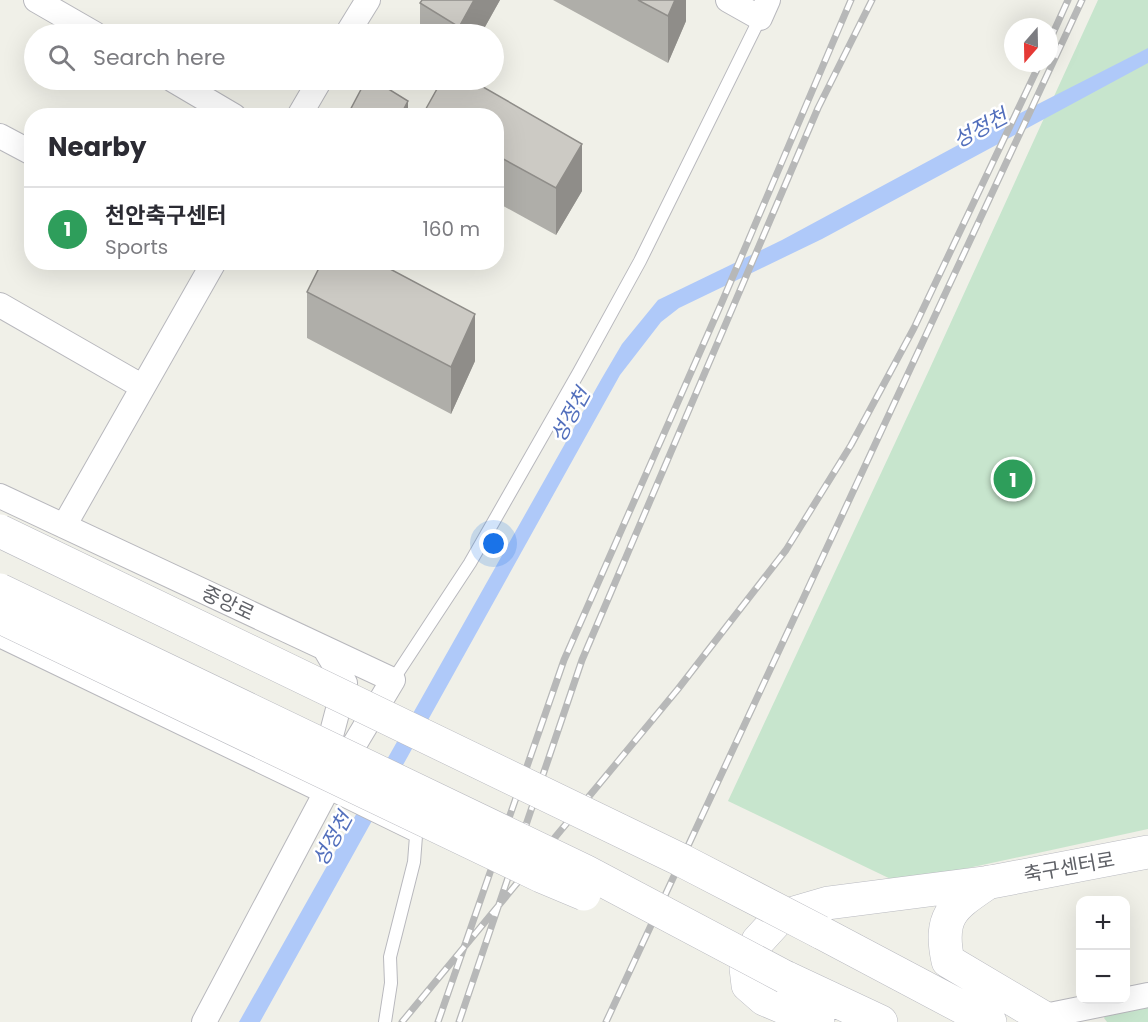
<!DOCTYPE html>
<html lang="en">
<head>
<meta charset="utf-8">
<style>
  :root { --surface:#fff; --page:#f7f7f7; --text:#2b2b33; --muted:#7c7c81; --line:#e1e1e2; --accent:#dd6f41 }
  body { margin:0; font-family:Poppins,"Noto Sans KR",sans-serif; background:var(--page); color:var(--text) }
  .controls { position:absolute; right:18px; bottom:18px; display:grid; overflow:hidden; border-radius:12px; box-shadow:0 6px 24px #0002 }
  .controls button { width:54px; height:54px; display:grid; place-items:center; padding:0; border:0; border-bottom:2px solid var(--line); background:var(--surface); color:var(--text); font:30px sans-serif }
  .compass { position:absolute; left:1004px; top:18px; width:54px; height:54px; border-radius:50%; background:var(--surface); box-shadow:0 6px 24px #0002; rotate:200deg }
  .you { position:absolute; left:494px; top:544px; width:21px; height:21px; margin:-15px; border:4px solid #fff; border-radius:50%; background:#1a73e8; box-shadow:0 0 0 9px #1a73e833 }
  .badge { display:grid; place-items:center; width:39px; height:39px; border-radius:50%; background:var(--accent); color:#fff; font-size:20px; font-weight:700 }
  .pin { position:absolute; translate:-50% -50%; border:3px solid #fff; box-shadow:0 2px 6px #0006 }
  .list { margin:0; padding:0; list-style:none }
  h2 { display:flex; justify-content:space-between; align-items:center; height:78px; margin:0; padding:0 24px; font-size:26px }
  h2 small { font-size:20px; font-weight:400; color:var(--muted) }
  .list li { display:grid; grid-template-columns:39px 1fr auto; gap:18px; align-items:center; box-sizing:border-box; height:84px; padding:0 24px; border-top:2px solid var(--line) }
  .list b { display:block; font-size:22px; white-space:nowrap }
  .list p { margin:0; font-size:20px; white-space:nowrap; color:var(--muted) }
  .list em { font-size:20px; font-style:normal; color:var(--muted) }
  .icon { flex:none; width:33px; height:33px; fill:none; stroke:currentColor; stroke-width:2; stroke-linecap:round; stroke-linejoin:round }
  .map { position:relative; flex:none; width:1148px; height:1022px; overflow:hidden }
  .search { position:absolute; background:var(--surface); box-shadow:0 6px 24px #0002; left:24px; top:24px; width:480px; height:66px; display:flex; align-items:center; gap:15px; box-sizing:border-box; padding:0 21px; border-radius:33px; color:var(--muted); font-size:22px }
  .panel { position:absolute; background:var(--surface); box-shadow:0 6px 24px #0002; left:24px; top:108px; width:480px; height:162px; border-radius:24px }
  .map>svg:first-child { display:block }
  .green { fill:#c7e5cd }
  .water { fill:#afc9f9 }
  .lines { fill:none; stroke-linecap:round; stroke-linejoin:round }
  .lane-casing { stroke:#b8b8bd; stroke-width:14 }
  .street-casing { stroke:#b8b8bd; stroke-width:26 }
  .secondary-casing { stroke:#b9bac0; stroke-width:34 }
  .lane { stroke:#fff; stroke-width:12 }
  .street { stroke:#fff; stroke-width:24 }
  .secondary { stroke:#fff; stroke-width:33 }
  .rail-casing { stroke:#b7b8b8; stroke-width:7 }
  .rail { stroke:#fff; stroke-width:4.5; stroke-dasharray:14; stroke-linecap:butt }
  .secondary-bridge-casing { stroke:#b9bac0; stroke-width:34; stroke-linecap:butt }
  .secondary-bridge { stroke:#fff; stroke-width:33 }
  .wall { fill:#afaea9 }
  .shaded-wall { fill:#8f8d89 }
  .building { fill:#cccac4; stroke:#8f8d89; stroke-width:1.5 }
  .labels { text-anchor:middle; dominant-baseline:central; stroke-width:5; stroke-linejoin:round; paint-order:stroke }
  .street-label { font-size:20px; fill:#5f6167; stroke:#fff }
  .water-label { font-size:21px; font-style:italic; fill:#526fbc; stroke:#fff }
</style>
</head>
<body>
<div class="map">
<svg width="1148" height="1022" viewBox="0 0 1148 1022">
  <rect width="100%" height="100%" fill="#f0f0e8"/>
  <path class="green" d="M1098 0H1148V829L899 883 728 801 930 368Z
    M1148 1001V1022H1107L1104 1018 1110 1009Z"/>
  <path class="water" d="M1148 48V63L822 239 679 308 661 322 620 375 260 1022H239L602 378 622 344 658 300 782 240 973 137Z"/>
  <g class="lines">
    <g class="lane-casing">
      <path id="lane" d="M393 680 470 563 579 372 640 261 760 18
        M326 792 416 836 414 862 390 957 391 983 385 1022"/>
    </g>
    <g class="street-casing">
      <path id="street" d="M36 0 95 34
        M728 0 760 18 768 0
        M347 34 368 0
        M173 80 234 116
        M299 116 320 80
        M0 136 32 153
        M0 305 143 387
        M0 496 393 680 326 792 204 1022
        M64 526 214 262
        M2 636 326 792 328 776
        M311 756 332 732 345 683 325 649
        M1040 1017 1148 995"/>
    </g>
    <g class="secondary-casing">
      <path id="secondary" d="M989 882C954 906 938 914 948 961L1051 1022
        M820 932 990 1022
        M785 977 881 1022
        M818 1022 764 999 748 985 746 968 758 941 780 917 828 903 991 882 1148 852"/>
    </g>
    <use href="#lane" class="lane"/>
    <use href="#street" class="street"/>
    <use href="#secondary" class="secondary"/>
    <g class="rail-casing">
      <path id="rail" d="M1049 42 1068 0
        M402 1022 678 689 786 550 851 445 914 328 1040 63
        M438 1022 564 660 722 302 851 0
        M459 1022 582 660 818 108 872 0
        M606 1022 1082 0"/>
    </g>
    <use href="#rail" class="rail"/>
    <g class="secondary-bridge-casing">
      <path id="secondary-bridge" d="M0 531 679 859 820 932
        M0 590 585 871 785 977
        M0 617 541 876 584 894"/>
    </g>
    <use href="#secondary-bridge" class="secondary-bridge"/>
  </g>
  <path class="wall" d="M500 0 481 34H420V3Z
    M553 0H686V21L668 63Z
    M442 80H471L582 144V191L556 235 496 202V116H423Z
    M307 292 475 361 451 414 307 338Z"/>
  <path class="shaded-wall" d="M474 0H500L481 34H459V27Z
    M675 0H686V21L668 63V16Z
    M408 101V116H400Z
    M582 144V191L556 235V188Z
    M475 314V361L451 414V367Z"/>
  <path class="building" d="M422 0H474L459 27 420 3Z
    M638 0H675L668 16Z
    M366 80H374L408 101 400 116H347Z
    M442 80H471L582 144 556 188 496 155V116H425L423 114Z
    M322 262H377L475 314 451 367 307 292Z"/>
  <g class="labels">
    <g class="street-label">
      <text transform="translate(228 603) rotate(25)">중앙로</text>
      <text transform="translate(1069 867) rotate(-10)">축구센터로</text>
    </g>
    <g class="water-label">
      <text transform="translate(980 128) rotate(-28)">성정천</text>
      <text transform="translate(570 415) rotate(-61)">성정천</text>
      <text transform="translate(332 839) rotate(-61)">성정천</text>
    </g>
  </g>
</svg>
<div class="controls">
<button>+</button>
<button>−</button>
</div>
<svg class="compass" viewBox="-18 -18 36 36"><path d="M0-13l5 13h-10z" fill="#e53935"/><path d="M0 13l5-13h-10z" fill="#7c7c81"/></svg>
<div class="you"></div>
<div class="pin badge" style="left:1013px;top:479px;background:#2e9e5b">1</div>
<div class="search"><svg class="icon" aria-label="search" viewBox="0 0 24 24"><circle cx="10" cy="10" r="6"/><path d="M15 15l6 6"/></svg>Search here</div>
<section class="panel">
<h2>Nearby<small></small></h2>
<ul class="list">
<li><span class="badge" style="background:#2e9e5b">1</span><div><b>천안축구센터</b><p>Sports</p></div><em>160 m</em></li>
</ul>
</section>
</div>
</body>
</html>
